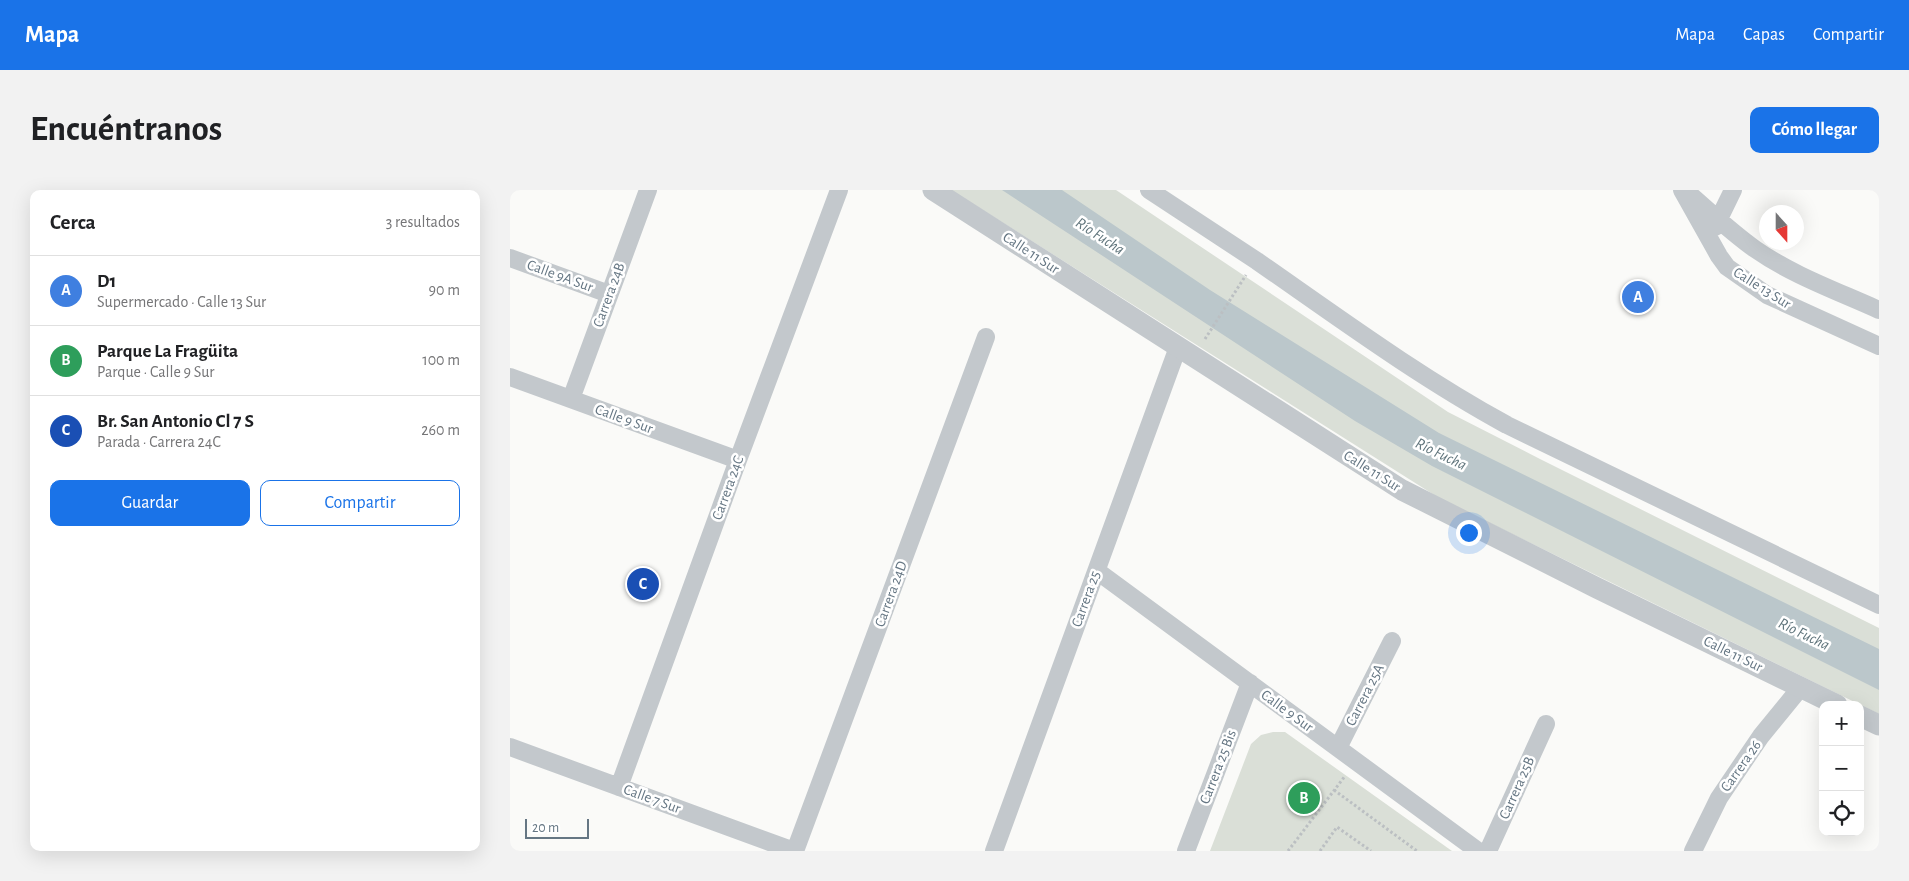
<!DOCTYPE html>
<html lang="es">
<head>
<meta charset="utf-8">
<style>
  :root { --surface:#fff; --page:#f2f2f2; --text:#202124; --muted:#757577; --line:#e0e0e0; --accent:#1a73e8 }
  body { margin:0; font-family:"Alegreya Sans",sans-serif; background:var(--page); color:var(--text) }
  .controls { position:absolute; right:15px; bottom:15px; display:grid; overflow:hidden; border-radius:10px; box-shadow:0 5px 20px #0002 }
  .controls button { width:45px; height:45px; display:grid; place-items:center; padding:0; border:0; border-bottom:1px solid var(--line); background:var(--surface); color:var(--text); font:25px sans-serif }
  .compass { position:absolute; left:1249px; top:15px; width:45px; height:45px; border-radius:50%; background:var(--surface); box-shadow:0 5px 20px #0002; rotate:159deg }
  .scale { position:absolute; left:15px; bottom:12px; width:64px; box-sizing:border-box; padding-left:5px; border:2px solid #657683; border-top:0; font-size:14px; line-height:18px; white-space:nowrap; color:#657683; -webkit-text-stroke:4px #fff; paint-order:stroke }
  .you { position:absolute; left:958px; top:342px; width:18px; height:18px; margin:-12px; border:4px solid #fff; border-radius:50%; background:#1a73e8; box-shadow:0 0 0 8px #1a73e833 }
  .badge { display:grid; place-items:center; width:32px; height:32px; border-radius:50%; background:var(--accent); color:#fff; font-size:16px; font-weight:700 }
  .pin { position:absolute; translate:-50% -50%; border:2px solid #fff; box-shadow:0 1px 5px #0006 }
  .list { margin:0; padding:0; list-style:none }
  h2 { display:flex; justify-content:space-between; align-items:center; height:65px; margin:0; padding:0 20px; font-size:21px }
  h2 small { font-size:16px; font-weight:400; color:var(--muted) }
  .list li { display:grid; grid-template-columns:32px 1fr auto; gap:15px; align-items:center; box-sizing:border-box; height:70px; padding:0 20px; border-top:1px solid var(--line) }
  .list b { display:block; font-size:19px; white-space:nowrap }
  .list p { margin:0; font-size:16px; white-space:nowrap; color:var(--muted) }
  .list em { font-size:16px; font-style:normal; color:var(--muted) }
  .actions { display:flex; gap:10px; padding:15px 20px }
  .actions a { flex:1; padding:11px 0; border:1px solid var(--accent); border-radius:10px; text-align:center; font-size:18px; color:var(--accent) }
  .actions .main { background:var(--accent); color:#fff }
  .icon { flex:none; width:28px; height:28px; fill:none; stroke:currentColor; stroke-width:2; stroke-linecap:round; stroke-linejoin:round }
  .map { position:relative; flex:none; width:1369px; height:661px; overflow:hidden; border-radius:10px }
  header { display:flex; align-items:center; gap:30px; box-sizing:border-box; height:70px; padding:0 25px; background:var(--accent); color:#fff }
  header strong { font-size:24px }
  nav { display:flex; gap:28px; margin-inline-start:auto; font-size:18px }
  .intro { display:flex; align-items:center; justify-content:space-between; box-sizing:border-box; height:120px; padding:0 30px }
  h1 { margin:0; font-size:35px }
  .button { padding:12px 22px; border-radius:10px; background:var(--accent); color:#fff; font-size:18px; font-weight:700 }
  main { display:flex; gap:30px; padding:0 30px }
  aside { flex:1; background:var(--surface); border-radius:10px; box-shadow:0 5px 20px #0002 }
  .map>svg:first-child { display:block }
  .green { fill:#dadfd7 }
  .water { fill:#bbc7cb }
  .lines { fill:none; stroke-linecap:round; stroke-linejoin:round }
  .path { stroke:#bbbfc2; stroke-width:3; stroke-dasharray:2.5 2.5; stroke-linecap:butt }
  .minor { stroke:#c3c8cc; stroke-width:18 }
  .tertiary { stroke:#c3c8cc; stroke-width:21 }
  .labels { text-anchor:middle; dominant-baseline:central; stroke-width:5; stroke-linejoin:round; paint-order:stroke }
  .street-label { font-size:15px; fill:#657683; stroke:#fff }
  .water-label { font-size:16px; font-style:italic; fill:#60757c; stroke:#fff }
</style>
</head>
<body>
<header>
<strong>Mapa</strong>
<nav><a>Mapa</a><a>Capas</a><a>Compartir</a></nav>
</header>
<div class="intro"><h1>Encuéntranos</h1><a class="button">Cómo llegar</a></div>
<main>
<aside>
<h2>Cerca<small>3 resultados</small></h2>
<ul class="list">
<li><span class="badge" style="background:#3f7fe0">A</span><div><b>D1</b><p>Supermercado · Calle 13 Sur</p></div><em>90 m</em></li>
<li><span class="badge" style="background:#2e9e5b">B</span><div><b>Parque La Fragüita</b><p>Parque · Calle 9 Sur</p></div><em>100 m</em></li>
<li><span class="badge" style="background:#1a4fb4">C</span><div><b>Br. San Antonio Cl 7 S</b><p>Parada · Carrera 24C</p></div><em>260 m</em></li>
</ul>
<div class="actions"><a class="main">Guardar</a><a>Compartir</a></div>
</aside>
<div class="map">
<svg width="1369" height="661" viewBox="0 0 1369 661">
  <rect width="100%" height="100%" fill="#fafaf8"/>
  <path class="green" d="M441 0H606L938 222 1030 269 1369 438V524L929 308Z
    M763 542H775L942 661H700L741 554 751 545Z"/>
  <path class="water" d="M492 0H552L700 100 929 243 1369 459V500L922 276 845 231Z"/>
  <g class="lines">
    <path class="path" d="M695 149 736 85
      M824 600 907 661
      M778 661 835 586
      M810 661 827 637 861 661"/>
    <path class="minor" d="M639 0C675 24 711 47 747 71 829 128 909 187 997 235L1369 415
      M1172 0 1209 66 1217 77 1257 105 1369 156
      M1177 2C1199 21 1221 42 1245 59 1282 85 1327 101 1369 120
      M1205 37 1223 0
      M0 68 99 104
      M0 187 228 270
      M61 209 138 0
      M587 381 968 661
      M0 557 284 661
      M828 558 882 451
      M109 597 228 270 329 0
      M285 661 476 147
      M484 661 668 157
      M676 661 740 493
      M978 661 1036 534
      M1183 661 1209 608 1251 546 1291 497"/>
    <path class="tertiary" d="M423 0 892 300 1087 398 1327 515
      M1350 526 1369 535"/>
  </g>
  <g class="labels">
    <g class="street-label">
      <text transform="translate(521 63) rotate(33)">Calle 11 Sur</text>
      <text transform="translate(50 86) rotate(20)">Calle 9A Sur</text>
      <text transform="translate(1252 98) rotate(32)">Calle 13 Sur</text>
      <text transform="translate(99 105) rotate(-70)">Carrera 24B</text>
      <text transform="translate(114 229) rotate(20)">Calle 9 Sur</text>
      <text transform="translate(862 281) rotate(32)">Calle 11 Sur</text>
      <text transform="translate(218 298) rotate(-70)">Carrera 24C</text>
      <text transform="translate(381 404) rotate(-70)">Carrera 24D</text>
      <text transform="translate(576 409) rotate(-70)">Carrera 25</text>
      <text transform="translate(1223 464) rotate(26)">Calle 11 Sur</text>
      <text transform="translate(855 505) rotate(-63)">Carrera 25A</text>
      <text transform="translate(777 521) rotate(36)">Calle 9 Sur</text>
      <text transform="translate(1231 576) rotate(-55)">Carrera 26</text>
      <text transform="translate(708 577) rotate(-69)">Carrera 25 Bis</text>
      <text transform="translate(1007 598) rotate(-66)">Carrera 25B</text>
      <text transform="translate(142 609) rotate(20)">Calle 7 Sur</text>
    </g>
    <g class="water-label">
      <text transform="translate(590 46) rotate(33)">Río Fucha</text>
      <text transform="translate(931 264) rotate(26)">Río Fucha</text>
      <text transform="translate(1294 444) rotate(26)">Río Fucha</text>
    </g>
  </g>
</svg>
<div class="controls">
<button>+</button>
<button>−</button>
<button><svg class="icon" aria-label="locate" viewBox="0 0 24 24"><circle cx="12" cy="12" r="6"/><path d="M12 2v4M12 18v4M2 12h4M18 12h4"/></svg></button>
</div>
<svg class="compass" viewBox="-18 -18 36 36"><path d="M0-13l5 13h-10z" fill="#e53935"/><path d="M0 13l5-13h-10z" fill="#757577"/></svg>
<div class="scale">20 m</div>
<div class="you"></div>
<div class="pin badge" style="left:1128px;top:107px;background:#3f7fe0">A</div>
<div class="pin badge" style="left:794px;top:608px;background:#2e9e5b">B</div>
<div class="pin badge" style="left:133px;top:394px;background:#1a4fb4">C</div>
</div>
</main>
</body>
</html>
